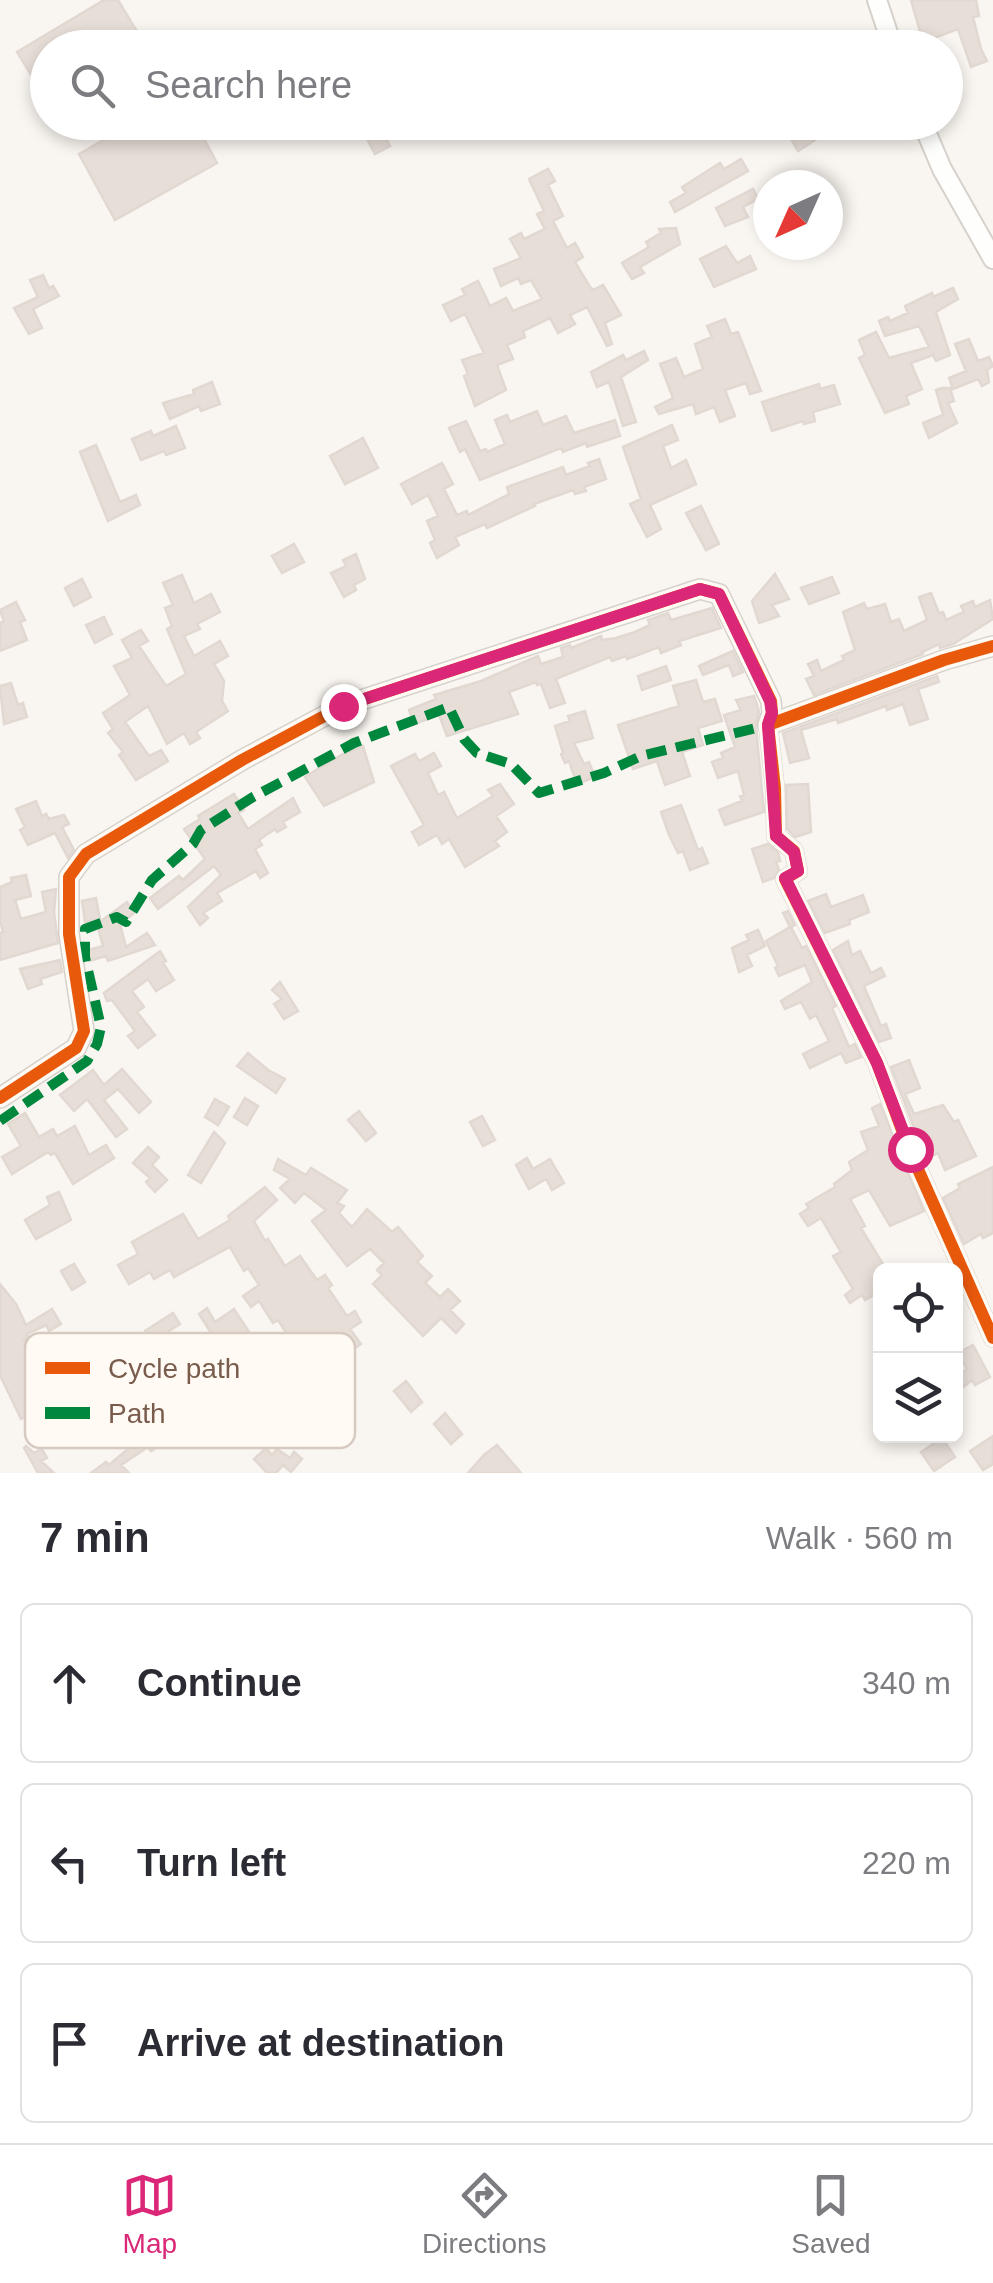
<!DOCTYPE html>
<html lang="en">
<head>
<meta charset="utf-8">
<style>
  :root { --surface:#fff; --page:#f7f7f7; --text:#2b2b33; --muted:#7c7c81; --line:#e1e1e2; --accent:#db2777 }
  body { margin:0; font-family:Helvetica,sans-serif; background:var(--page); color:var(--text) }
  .controls { position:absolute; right:30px; bottom:30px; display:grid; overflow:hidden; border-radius:15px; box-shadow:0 5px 15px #0003 }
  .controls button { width:90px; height:90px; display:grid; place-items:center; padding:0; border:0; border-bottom:2px solid var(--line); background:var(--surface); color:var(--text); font:50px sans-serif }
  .compass { position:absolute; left:753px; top:170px; width:90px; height:90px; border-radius:50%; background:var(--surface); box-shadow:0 5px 15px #0003; rotate:225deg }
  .stop { position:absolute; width:30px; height:30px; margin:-22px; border:8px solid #db2777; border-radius:50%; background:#fff }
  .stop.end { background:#db2777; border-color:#fff; box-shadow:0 2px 10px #0008 }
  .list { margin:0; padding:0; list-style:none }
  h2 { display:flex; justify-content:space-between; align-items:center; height:130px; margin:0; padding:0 40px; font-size:42px }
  h2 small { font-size:32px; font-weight:400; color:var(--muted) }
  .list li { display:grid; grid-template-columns:65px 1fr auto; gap:30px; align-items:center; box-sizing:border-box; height:160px; margin:0 20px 20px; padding:0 20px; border:2px solid var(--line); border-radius:15px }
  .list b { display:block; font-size:38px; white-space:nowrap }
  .list em { font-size:32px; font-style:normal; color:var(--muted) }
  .icon { flex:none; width:55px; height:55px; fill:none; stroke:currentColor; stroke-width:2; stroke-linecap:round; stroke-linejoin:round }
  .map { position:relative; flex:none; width:993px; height:1473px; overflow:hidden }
  .search { position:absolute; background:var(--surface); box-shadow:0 5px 15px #0003; left:30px; right:30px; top:30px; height:110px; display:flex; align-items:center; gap:25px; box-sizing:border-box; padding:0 35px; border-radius:55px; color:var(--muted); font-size:38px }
  .sheet { height:670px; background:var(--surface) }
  nav { display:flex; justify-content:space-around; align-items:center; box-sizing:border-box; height:140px; border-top:2px solid var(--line); background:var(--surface); font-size:28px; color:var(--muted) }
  nav a { display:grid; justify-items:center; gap:5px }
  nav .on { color:var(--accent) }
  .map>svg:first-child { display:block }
  .building { fill:#e6ded7; stroke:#e2d8d2; stroke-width:2.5 }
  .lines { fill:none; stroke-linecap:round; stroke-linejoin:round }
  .minor-casing { stroke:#d7d1cb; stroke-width:20 }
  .tertiary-casing { stroke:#d7d1cb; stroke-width:22 }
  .minor { stroke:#fefefd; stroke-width:15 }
  .tertiary { stroke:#fefefd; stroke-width:18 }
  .quiet { stroke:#00873e; stroke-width:10; stroke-dasharray:20 10; stroke-linecap:butt }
  .cycleway-casing { stroke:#fffaf3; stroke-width:19 }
  .cycleway { stroke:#e8590c; stroke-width:12 }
  .route { stroke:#db2777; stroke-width:12 }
  .key { fill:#fffaf3; stroke:#d7cbc1; stroke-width:2.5 }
  .key-label { font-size:28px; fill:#7a5c4d }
</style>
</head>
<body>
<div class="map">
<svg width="993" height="1473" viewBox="0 0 993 1473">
  <rect width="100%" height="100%" fill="#f9f5f0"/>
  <path class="building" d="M104 0H118L147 48H48V102L17 52Z
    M911 0H976L979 16 973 17 981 49 987 61 971 67 958 29 923 42Z
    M135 122H195L217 163 115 220 79 154Z
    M358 122H378L390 146 375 154Z
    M821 122H843L798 151 791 139Z
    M741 159 748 171 675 212 670 202 686 193 682 187 720 163 724 169Z
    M548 169 555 181 548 185 563 216 553 221 567 248 575 243 583 257 575 262 590 287 593 290 603 285 621 315 605 323 612 344 607 346 587 307 570 315 575 324 558 333 550 318 523 331 525 337 507 345 513 359 497 365 506 390 475 406 464 376 468 374 462 360 484 353 465 314 451 321 443 305 465 295 462 289 478 281 490 306 506 298 513 311 542 299 531 280 521 284 518 278 501 286 494 269 521 258 510 239 521 233 524 239 545 229 537 214 544 211 529 179Z
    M753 189 758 199 743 207 748 217 725 226 716 208Z
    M676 228 680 244 640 267 644 273 632 279 622 263 649 247 646 242 661 233 659 229Z
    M726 246 737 263 750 256 756 269 714 287 700 259Z
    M43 275 49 288 53 286 59 296 33 309 42 328 29 334 14 308 38 297 30 280Z
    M953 288 958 299 936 312 950 355 936 361 933 355 911 363 922 389 906 396 909 404 885 413 859 358 865 355 859 340 876 332 889 358 929 347 919 326 885 336 879 321 888 317 890 321 908 313 905 306 932 293 933 297Z
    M725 319 731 334 738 332 761 391 750 394 746 383 725 390 735 416 720 422 714 407 696 414 693 404 659 414 655 407 673 398 660 364 676 358 684 377 703 369 695 344 712 337 707 326Z
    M969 339 978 361 989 357 993 366 987 370 989 382 982 386 978 379 953 389 949 378 966 371 955 344Z
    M644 351 648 360 621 377 636 422 623 426 609 382 597 387 591 372 623 355 626 360Z
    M212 382 220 404 201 411 199 406 170 419 163 403 194 394 193 390Z
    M819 384 820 389 834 385 840 404 813 412 815 421 804 424 803 421 772 431 762 402Z
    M942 388H950L954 401 948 403 957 423 929 438 923 423 943 415 936 390Z
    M537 411 543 425 566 416 574 433 615 420 620 436 587 447 586 443 563 452 561 448 480 480 465 449 460 452 449 428 466 421 480 451 486 449 487 452 505 444 495 420 507 415 510 422Z
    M672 425 678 440 663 446 671 468 686 460 696 484 650 505 661 529 647 537 630 504 641 499 623 447Z
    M176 426 185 448 166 455 164 451 141 460 132 439 151 431 153 436Z
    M363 438 378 468 345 484 330 456Z
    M96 445 120 502 136 495 140 505 108 521 80 452Z
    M599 459 606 479 584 487 586 491 575 494 573 490 534 504 535 506 487 528 485 524 455 537 459 545 437 558 430 543 435 540 427 521 438 516 428 495 412 504 401 484 442 463 453 484 444 489 457 515 467 511 468 515 509 494 507 487 563 467 566 475 590 466 588 463Z
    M701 506 719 544 706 550 686 513Z
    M294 544 304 562 282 573 272 556Z
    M356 554 365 579 354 585 356 590 344 597 331 573 346 566 343 560Z
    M775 574 789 599 772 605 779 616 759 623 752 601Z
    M182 575 194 603 211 594 220 612 197 624 200 629 184 636 194 656 220 641 228 656 214 664 224 681 222 701 228 711 196 732 200 738 190 744 184 733 167 744 148 706 125 722 149 756 161 750 168 761 136 780 119 755 123 752 108 733 113 729 103 713 130 695 114 666 132 658 122 640 141 630 148 641 139 646 166 686 186 674 167 629 172 626 165 608 173 605 163 583Z
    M832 577 839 593 809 604 801 588Z
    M82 579 91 597 74 606 65 588Z
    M931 593 939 613 943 612 946 620 964 612 961 606 973 601 975 607 990 600 993 619 953 644 940 648 939 644 922 652 923 654 814 695 806 679 814 676 808 664 817 660 821 671 844 660 842 656 855 650 843 612 864 603 867 609 885 604 891 622 899 619 904 631 927 620 919 597Z
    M16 602 25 620 20 622 27 640 0 651V623L4 621 0 610Z
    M712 608 721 628 679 641 681 645 661 653 659 647 627 659 626 656 612 661 610 657 563 676 556 679 565 703 550 708 541 684 537 685 536 682 509 692 518 714 447 736 439 715 414 724 409 710 436 699 434 695 481 681 538 656 541 664 563 657 561 648 570 645 571 648 601 636 602 640 616 638 635 632 650 625 648 620 668 613 671 620Z
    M104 617 112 634 95 643 86 625Z
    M733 651 743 672 733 676 729 665 703 675 699 666Z
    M666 666 671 680 642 690 638 676Z
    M937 676 939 682 918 689 928 719 910 725 903 704 887 710 886 706 838 723 837 719 801 730 809 758 790 763 783 733Z
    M696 680 703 702 715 699 722 721 698 728 703 745 682 752 690 776 665 785 657 761 633 769 618 725 679 706 673 686Z
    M11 683 18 705 23 703 27 717 4 724 0 686Z
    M754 696 759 711 756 727 764 812 725 825 719 810 742 801 740 796 744 795 738 771 718 778 712 762 723 758 721 753 735 747 724 715 741 710 736 700Z
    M585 711 593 738 574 743 584 764 589 762 595 777 577 784 569 761 565 763 561 754 563 753 555 726 570 721 568 716Z
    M363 746 374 782 324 806 305 777 341 755Z
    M434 753 441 766 428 773 438 795 444 792 457 818 493 796 488 790 500 784 514 804 496 816 507 832 495 841 499 846 465 867 449 839 442 844 437 835 419 845 412 832 424 825 391 766 415 754 419 761Z
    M808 784 811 832 795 837 787 829 786 785Z
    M234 794 244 810 238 813 248 829 293 798 300 812 283 822 286 827 277 832 275 829 259 840 262 845 255 849 268 873 260 878 256 871 217 893 222 901 203 913 208 918 200 925 188 907 221 875 214 866 158 909 150 898 179 876 183 880 205 859 184 829 200 819 198 816Z
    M36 801 42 816 46 814 49 819 64 815 69 824 62 827 74 850 68 858 55 833 28 845 20 830 25 827 16 809Z
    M681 805 698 850 702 848 708 863 690 870 683 851 678 853 669 835 661 812Z
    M768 844 778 852 780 861 776 862 779 870 774 878 763 882 752 849Z
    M26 875 31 896 15 900 21 919 46 912 42 892 56 889 54 912 58 943 0 960V933L3 932 0 921V887L12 882 11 878Z
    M826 894 831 907 863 895 869 912 849 920 850 924 825 933 808 901Z
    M96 898 100 919 85 922 82 901Z
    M127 902 134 913 120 924 126 947 147 933 155 945 108 961 106 956 89 961 85 951 103 946 97 924Z
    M788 911 795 925 791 927 802 948 806 946 836 1006 832 1008 849 1047 855 1044 861 1057 846 1063 841 1053 810 1068 803 1054 829 1041 816 1015 810 1019 801 1002 785 1009 781 1001 812 982 805 965 779 976 775 968 778 966 766 941 790 927 783 913Z
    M758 930 765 946 747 955 752 966 739 972 732 948 749 940 746 935Z
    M848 941 852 955 860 951 871 973 881 968 885 976 864 986 881 1026 886 1024 891 1038 879 1042 833 950Z
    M160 951 166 961 163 963 174 980 156 991 148 979 132 991 144 1007 137 1012 155 1035 138 1048 128 1036 135 1031 112 1000 107 1001 104 993Z
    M60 960 62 972 40 979 42 984 28 989 20 969Z
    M280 982 298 1011 284 1019 274 1004 282 999 272 990Z
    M248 1053 268 1070 285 1079 276 1093 237 1066Z
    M909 1060 920 1088 905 1094 914 1114 943 1105 954 1122 958 1120 976 1156 945 1170 938 1153 926 1159 891 1067Z
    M122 1069 151 1102 139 1113 118 1089 104 1100 127 1129 116 1137 87 1099 74 1111 60 1095 93 1070 104 1085Z
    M245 1098 258 1106 247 1125 234 1117Z
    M215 1099 229 1107 218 1125 205 1117Z
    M880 1104 924 1211 890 1226 869 1190 850 1199 865 1226 861 1228 883 1264 880 1265V1291L865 1300 862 1295 850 1303 845 1295 853 1289 833 1256 841 1252 821 1218 808 1226 800 1214 809 1208 806 1204 835 1187 834 1184 852 1170 849 1162 868 1150 861 1132 879 1126 872 1108Z
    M359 1111 376 1133 366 1141 348 1120Z
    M25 1113 39 1137 53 1129 57 1136 75 1126 89 1155 106 1145 114 1158 73 1184 55 1153 51 1155 48 1152 12 1174 2 1157 21 1146 8 1124Z
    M482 1116 495 1140 483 1146 470 1122Z
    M214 1132 225 1143 201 1183 188 1175Z
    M148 1147 159 1157 152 1165 167 1180 155 1192 146 1182 150 1178 133 1163Z
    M527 1158 533 1169 550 1159 564 1183 552 1190 546 1179 529 1189 516 1165Z
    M278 1159 306 1175 311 1168 347 1190 337 1203 344 1206 339 1213 352 1227 367 1209 392 1232 398 1227 423 1256 417 1262 432 1276 425 1283 440 1297 448 1289 460 1301 450 1310 464 1324 456 1333 441 1318 423 1336 373 1284 382 1275 377 1270 384 1263 370 1249 347 1266 312 1221 326 1210 304 1193 295 1203 280 1188 290 1179 274 1170Z
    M993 1167V1233L983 1238 981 1234 964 1244 943 1198 960 1188 958 1184Z
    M265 1187 277 1200 254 1221 265 1241 268 1239 285 1266 300 1256 317 1280 325 1275 332 1285 328 1288 347 1316 355 1311 361 1322 350 1329 361 1344 334 1363 355 1399 341 1409 317 1380 308 1390 300 1383 304 1379 289 1364 299 1353 278 1320 273 1323 259 1301 251 1307 243 1296 259 1285 248 1268 244 1271 230 1247 174 1277 170 1270 154 1279 150 1272 129 1284 118 1265 138 1254 132 1242 166 1223 183 1214 198 1239 230 1220 228 1216Z
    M59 1192 71 1220 36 1239 25 1220 50 1205 47 1197Z
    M74 1264 85 1282 72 1290 61 1271Z
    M0 1284 16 1304 26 1325 52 1309 61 1324 49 1331 46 1325 27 1334 29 1337 24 1340 38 1360 42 1358 56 1378 45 1385 48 1390 39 1396 45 1405 21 1419 0 1375Z
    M207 1308 215 1322 234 1309 255 1341 217 1363 225 1375 209 1386 202 1363 184 1374 186 1376 174 1384 176 1387 159 1396 162 1401 124 1420 120 1412 128 1407 111 1379 130 1368 145 1393 161 1383 156 1374 166 1369 145 1331 173 1313 180 1324 164 1334 176 1354 195 1344 199 1350 215 1339 199 1314Z
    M973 1345 990 1377 975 1385 972 1380 956 1393V1377L967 1369 958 1353Z
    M406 1381 422 1402 411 1412 394 1391Z
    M445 1413 462 1434 451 1444 434 1424Z
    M147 1427 159 1446 151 1451 148 1447 121 1465 129 1473H91L106 1462 109 1465 142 1437 140 1434Z
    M993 1436V1464L983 1470 970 1451Z
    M942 1438 955 1457 934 1471 921 1452Z
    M497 1445 521 1473H468L484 1455Z
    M26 1446 34 1453 42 1449 47 1458 41 1461 54 1473H38L24 1448Z
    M266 1448 272 1455 277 1449 290 1458 294 1452 302 1459 291 1472 283 1465 276 1473H267L254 1459Z"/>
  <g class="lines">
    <g class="minor-casing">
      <path id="minor" d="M768 725 775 788 776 836 794 851 798 871 785 879 877 1063 909 1149 993 1338"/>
    </g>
    <g class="tertiary-casing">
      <path id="tertiary" d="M877 0 893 48
        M922 122 942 169 993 259
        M0 1098 76 1048 84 1031 69 934V877L86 854 242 760 343 706 700 589 719 594 771 701 772 713 768 725 944 660 993 646"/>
    </g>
    <use href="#minor" class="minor"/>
    <use href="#tertiary" class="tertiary"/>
    <path class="quiet" d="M0 1121 87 1061 97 1044 101 1027 85 957V929L117 917 126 922 152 880 193 844 201 830 253 797 354 743 449 707 464 739 477 753 511 764 539 793 604 773 641 756 768 725"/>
    <g class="cycleway-casing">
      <path id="cycleway" d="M768 725 775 788 776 836 794 851 798 871 785 879 877 1063 909 1149 993 1338
        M0 1098 76 1048 84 1031 69 934V877L86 854 242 760 343 706 700 589 719 594 771 701 772 713 768 725 944 660 993 646"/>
    </g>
    <use href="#cycleway" class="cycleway"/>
  </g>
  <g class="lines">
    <path class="route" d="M343 706 700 589 719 594 770 701 772 713 768 725 776 836 794 852 798 871 785 878 877 1063 910 1149"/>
  </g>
  <rect x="25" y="1333" width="330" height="115" rx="15" class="key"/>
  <rect x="45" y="1362" width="45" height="12" fill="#e8590c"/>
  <rect x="45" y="1407" width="45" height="12" fill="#00873e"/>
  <g class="key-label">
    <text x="108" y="1378">Cycle path</text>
    <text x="108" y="1423">Path</text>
  </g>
</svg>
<div class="controls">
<button><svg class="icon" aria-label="locate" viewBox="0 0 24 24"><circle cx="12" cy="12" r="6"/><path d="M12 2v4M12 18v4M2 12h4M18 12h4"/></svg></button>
<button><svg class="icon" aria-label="layers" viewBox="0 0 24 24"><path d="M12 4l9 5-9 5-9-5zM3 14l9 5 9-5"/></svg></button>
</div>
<svg class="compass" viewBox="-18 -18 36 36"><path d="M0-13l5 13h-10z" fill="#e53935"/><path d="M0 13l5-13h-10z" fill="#7c7c81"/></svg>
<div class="stop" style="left:910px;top:1149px"></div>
<div class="stop end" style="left:343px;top:706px"></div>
<div class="search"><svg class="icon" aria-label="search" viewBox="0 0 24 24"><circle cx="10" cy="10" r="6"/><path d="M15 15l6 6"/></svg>Search here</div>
</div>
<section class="sheet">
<h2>7 min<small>Walk · 560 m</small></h2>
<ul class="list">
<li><svg class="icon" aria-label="ahead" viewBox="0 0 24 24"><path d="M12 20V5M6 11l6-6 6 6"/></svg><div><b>Continue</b></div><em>340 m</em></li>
<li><svg class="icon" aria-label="left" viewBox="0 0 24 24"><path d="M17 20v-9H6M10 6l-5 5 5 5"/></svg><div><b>Turn left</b></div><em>220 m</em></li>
<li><svg class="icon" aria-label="arrive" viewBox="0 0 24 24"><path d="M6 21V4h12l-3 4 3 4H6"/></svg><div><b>Arrive at destination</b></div></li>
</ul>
</section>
<nav>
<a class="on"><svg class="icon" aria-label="map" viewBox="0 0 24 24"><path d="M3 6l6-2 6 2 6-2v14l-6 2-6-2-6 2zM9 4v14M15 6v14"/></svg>Map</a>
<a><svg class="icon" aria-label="directions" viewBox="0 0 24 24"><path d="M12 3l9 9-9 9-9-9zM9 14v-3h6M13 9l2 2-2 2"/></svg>Directions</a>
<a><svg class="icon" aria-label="saved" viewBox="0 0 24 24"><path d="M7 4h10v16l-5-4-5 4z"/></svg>Saved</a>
</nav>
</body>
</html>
